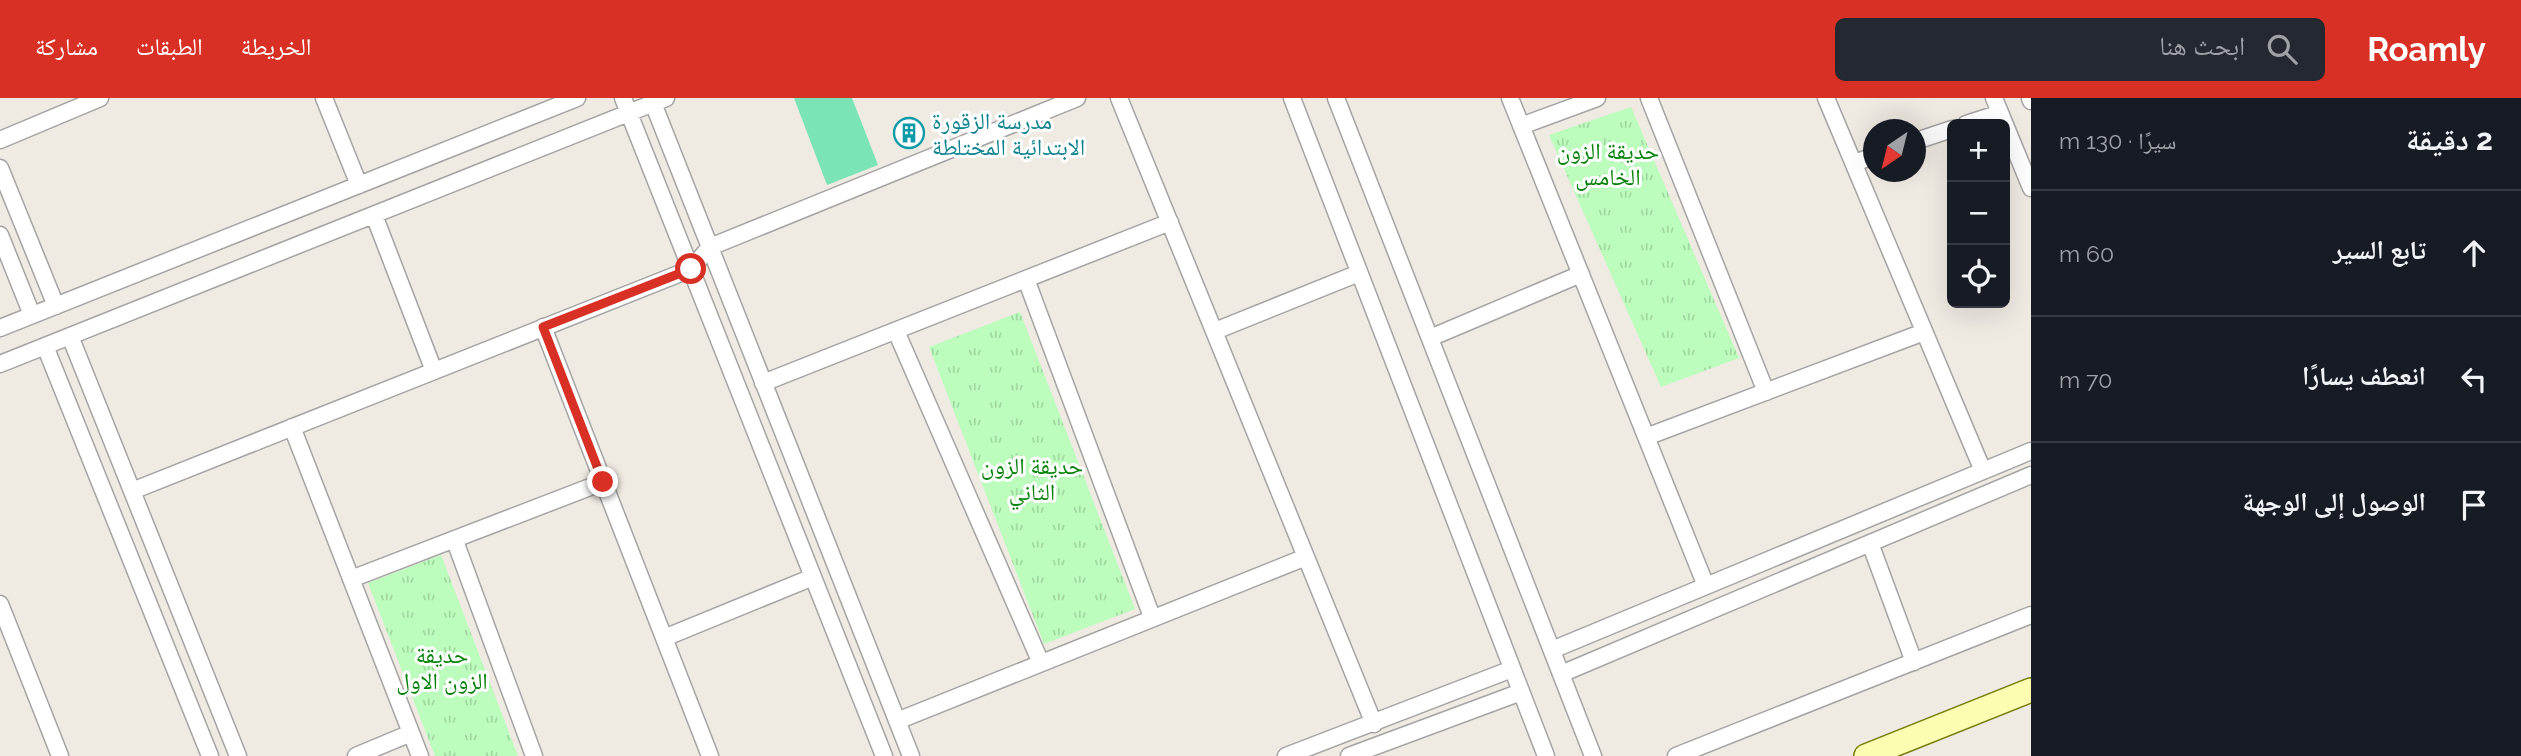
<!DOCTYPE html>
<html lang="ar">
<head>
<meta charset="utf-8">
<style>
  :root { --surface:#171b24; --page:#242831; --text:#f1f3f6; --muted:#9ea1a6; --line:#363941; --accent:#d93025 }
  body { margin:0; font-family:Raleway,"Noto Naskh Arabic",sans-serif; background:var(--page); color:var(--text); direction:rtl }
  .controls { position:absolute; right:21px; top:21px; display:grid; overflow:hidden; border-radius:10px; box-shadow:0 7px 28px #0002 }
  .controls button { width:63px; height:63px; display:grid; place-items:center; padding:0; border:0; border-bottom:2px solid var(--line); background:var(--surface); color:var(--text); font:35px sans-serif }
  .compass { position:absolute; left:1863px; top:21px; width:63px; height:63px; border-radius:50%; background:var(--surface); box-shadow:0 7px 28px #0002; rotate:215deg }
  .stop { position:absolute; width:21px; height:21px; margin:-16px; border:5px solid #d93025; border-radius:50%; background:#fff }
  .stop.end { background:#d93025; border-color:#fff; box-shadow:0 2px 7px #0008 }
  .list { margin:0; padding:0; list-style:none }
  h2 { display:flex; justify-content:space-between; align-items:center; height:91px; margin:0; padding:0 28px; font-size:30px }
  h2 small { font-size:23px; font-weight:400; color:var(--muted) }
  .list li { display:grid; grid-template-columns:46px 1fr auto; gap:21px; align-items:center; box-sizing:border-box; height:126px; padding:0 28px; border-top:2px solid var(--line) }
  .list b { display:block; font-size:26px; white-space:nowrap }
  .list em { font-size:23px; font-style:normal; color:var(--muted) }
  .icon { flex:none; width:38px; height:38px; fill:none; stroke:currentColor; stroke-width:2; stroke-linecap:round; stroke-linejoin:round }
  .map { position:relative; flex:none; width:2031px; height:658px; overflow:hidden; direction:ltr }
  header { display:flex; align-items:center; gap:42px; box-sizing:border-box; height:98px; padding:0 35px; background:var(--accent); color:#fff }
  header strong { font-size:33px }
  nav { display:flex; gap:38px; margin-inline-start:auto; font-size:24px }
  .search { width:490px; height:63px; background:var(--page); display:flex; align-items:center; gap:18px; box-sizing:border-box; padding:0 24px; border-radius:10px; color:var(--muted); font-size:26px }
  main { display:flex }
  aside { flex:1; background:var(--surface) }
  .map>svg:first-child { display:block }
  .park { fill:url(#park-tufts) }
  .pitch { fill:#7be4b6 }
  .lines { fill:none; stroke-linecap:round; stroke-linejoin:round }
  .minor-casing { stroke:#a4a4a4; stroke-width:19 }
  .secondary-casing { stroke:#727800; stroke-width:26 }
  .minor { stroke:#fff; stroke-width:16 }
  .secondary { stroke:#fdfdb2; stroke-width:23 }
  .route { stroke:#d93025; stroke-width:9 }
  .labels { text-anchor:middle; dominant-baseline:central; stroke-width:6; stroke-linejoin:round; paint-order:stroke }
  .culture-label { font-size:23px; fill:#0d838f; stroke:#fff; text-anchor:start }
  .park-label { font-size:23px; fill:#048208; stroke:#fff }
</style>
</head>
<body>
<header>
<strong>Roamly</strong>
<div class="search"><svg class="icon" aria-label="search" viewBox="0 0 24 24"><circle cx="10" cy="10" r="6"/><path d="M15 15l6 6"/></svg>ابحث هنا</div>
<nav><a>الخريطة</a><a>الطبقات</a><a>مشاركة</a></nav>
</header>
<main>
<aside>
<h2>2 دقيقة<small>سيرًا · 130 m</small></h2>
<ul class="list">
<li><svg class="icon" aria-label="ahead" viewBox="0 0 24 24"><path d="M12 20V5M6 11l6-6 6 6"/></svg><div><b>تابع السير</b></div><em>60 m</em></li>
<li><svg class="icon" aria-label="left" viewBox="0 0 24 24"><path d="M17 20v-9H6M10 6l-5 5 5 5"/></svg><div><b>انعطف يسارًا</b></div><em>70 m</em></li>
<li><svg class="icon" aria-label="arrive" viewBox="0 0 24 24"><path d="M6 21V4h12l-3 4 3 4H6"/></svg><div><b>الوصول إلى الوجهة</b></div></li>
</ul>
</aside>
<div class="map">
<svg width="2031" height="658" viewBox="0 0 2031 658">
  <defs>
    <pattern id="park-tufts" width="24" height="20" patternUnits="userSpaceOnUse" patternTransform="scale(1.75)"><rect width="24" height="20" fill="#bcfdbd"/><path d="M3 7l-1-3M5 7V3M7 7l1-3M15 17l-1-3M17 17v-4M19 17l1-3" fill="none" stroke="#a1d8a2"/></pattern>
  </defs>
  <rect width="100%" height="100%" fill="#efeae2"/>
  <path class="park" d="M1631 9 1739 260 1661 289 1549 37Z
    M1020 214 1135 511 1044 546 929 249Z
    M441 457 518 658H435L368 485Z"/>
  <path class="pitch" d="M794 0H852L878 67 827 87Z"/>
  <g class="lines">
    <g class="minor-casing">
      <path id="minor" d="M324 0 359 87
        M623 0 884 658
        M651 0 911 658
        M1119 0 1374 626
        M1292 0 1546 658
        M1336 0 1593 658
        M1510 0 1706 488
        M1649 0 1766 294
        M1826 0 1983 373
        M1994 0 2031 90
        M2030 0 2031 3
        M1966 26 2000 15
        M1521 28 1597 0
        M0 42 100 0
        M1916 43 1952 31
        M1854 65 1874 58
        M0 70 56 208
        M374 117 434 273
        M0 137 32 217
        M1026 181 1152 519
        M543 229 710 658
        M0 230 577 0
        M896 233 1041 565
        M1215 233 1359 175
        M70 238 238 658
        M1430 240 1581 176
        M45 248 210 658
        M0 266 666 0
        M763 285 1170 124
        M292 329 420 658
        M1646 339 1924 234
        M132 393 691 171 710 149 1077 0
        M455 443 534 658
        M1870 445 1914 564
        M351 481 603 384
        M0 506 60 658
        M664 540 813 479
        M1552 552 2031 353
        M1561 576 2031 377
        M897 623 1306 459
        M356 658 411 635
        M1286 658 1512 571
        M1349 658 1521 594
        M1676 658 2031 517"/>
    </g>
    <g class="secondary-casing">
      <path id="secondary" d="M1866 658 2031 592"/>
    </g>
    <use href="#minor" class="minor"/>
    <use href="#secondary" class="secondary"/>
  </g>
  <g class="lines">
    <path class="route" d="M603 384 543 229 691 171"/>
  </g>
  <defs>
    <g id="building-ring" transform="scale(1.575)"><circle r="9.5" fill="#fff" stroke="#0f9aa8" stroke-width="1.5"/><path d="M-4-6H4V6H1V3H-1V6H-4ZM-2.5-4.3h1.7v1.8h-1.7ZM.8-4.3h1.7v1.8H.8ZM-2.5-1h1.7V.8h-1.7ZM.8-1h1.7V.8H.8Z" fill="#0f9aa8"/></g>
  </defs>
  <g fill-rule="evenodd">
    <use href="#building-ring" x="909" y="35"/>
  </g>
  <g class="labels">
    <g class="culture-label">
      <text x="932" y="22">مدرسة الزقورة<tspan x="932" dy="26">الابتدائية المختلطة</tspan></text>
    </g>
    <g class="park-label">
      <text x="1608" y="52">حديقة الزون<tspan x="1608" dy="26">الخامس</tspan></text>
      <text x="1032" y="367">حديقة الزون<tspan x="1032" dy="26">الثاني</tspan></text>
      <text x="442" y="556">حديقة<tspan x="442" dy="26">الزون الاول</tspan></text>
    </g>
  </g>
</svg>
<div class="controls">
<button>+</button>
<button>−</button>
<button><svg class="icon" aria-label="locate" viewBox="0 0 24 24"><circle cx="12" cy="12" r="6"/><path d="M12 2v4M12 18v4M2 12h4M18 12h4"/></svg></button>
</div>
<svg class="compass" viewBox="-18 -18 36 36"><path d="M0-13l5 13h-10z" fill="#e53935"/><path d="M0 13l5-13h-10z" fill="#9ea1a6"/></svg>
<div class="stop" style="left:691px;top:171px"></div>
<div class="stop end" style="left:603px;top:384px"></div>
</div>
</main>
</body>
</html>
